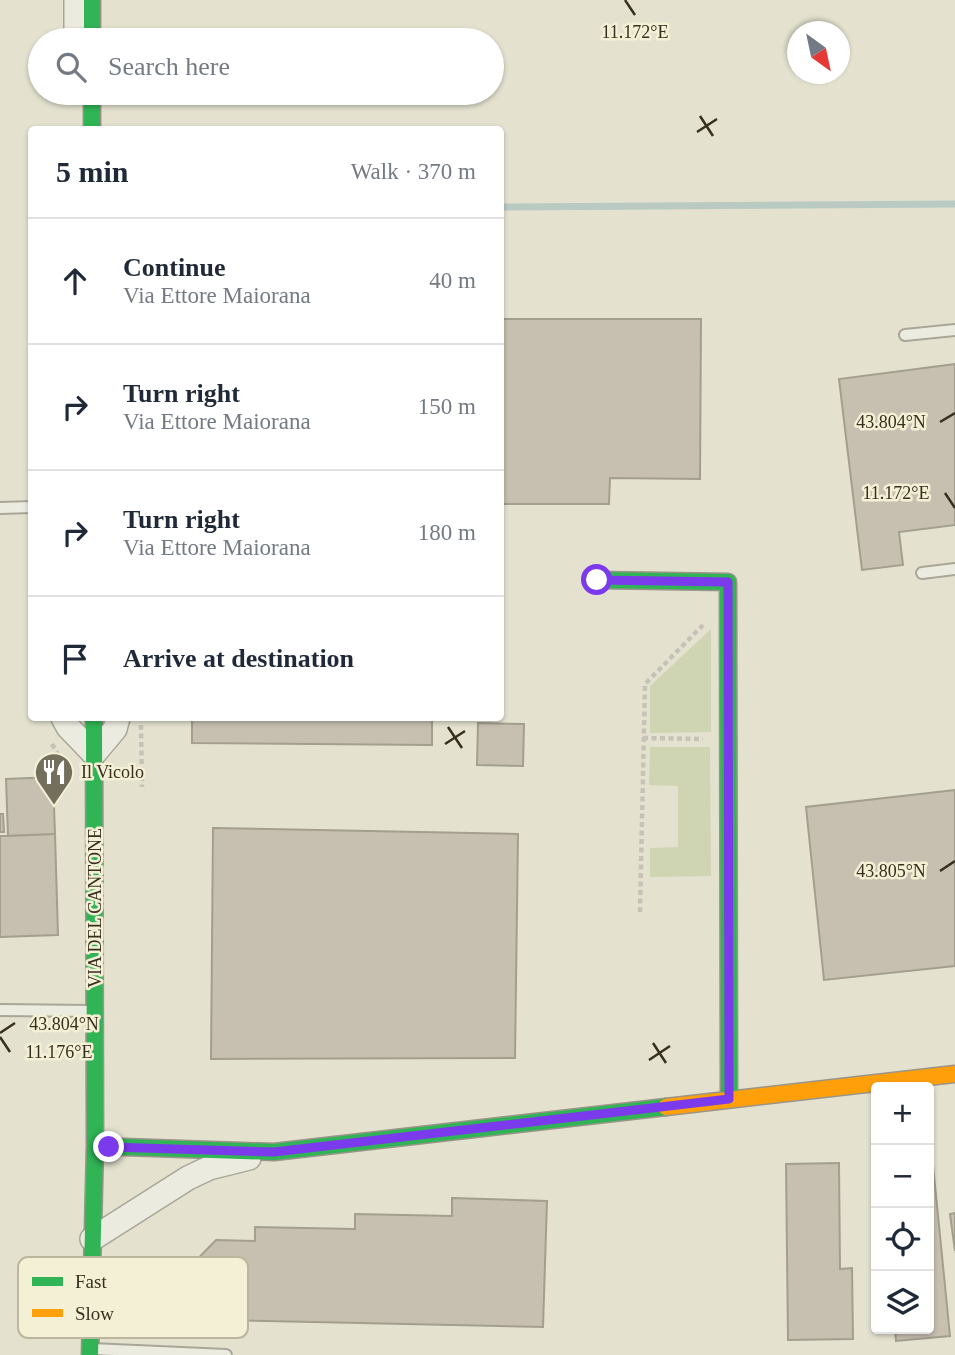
<!DOCTYPE html>
<html lang="en">
<head>
<meta charset="utf-8">
<style>
  :root { --surface:#fff; --page:#f2f2f3; --text:#1f2937; --muted:#747a83; --line:#e0e1e3 }
  body { margin:0; font-family:"Times New Roman",serif; background:var(--page); color:var(--text) }
  .controls { position:absolute; right:21px; bottom:21px; display:grid; overflow:hidden; border-radius:7px; box-shadow:0 2px 5px #0004 }
  .controls button { width:63px; height:63px; display:grid; place-items:center; padding:0; border:0; border-bottom:2px solid var(--line); background:var(--surface); color:var(--text); font:35px sans-serif }
  .compass { position:absolute; left:787px; top:21px; width:63px; height:63px; border-radius:50%; background:var(--surface); box-shadow:0 2px 5px #0004; rotate:147deg }
  .stop { position:absolute; width:21px; height:21px; margin:-16px; border:5px solid #7c3aed; border-radius:50%; background:#fff }
  .stop.end { background:#7c3aed; border-color:#fff; box-shadow:0 2px 7px #0008 }
  .list { margin:0; padding:0; list-style:none }
  h2 { display:flex; justify-content:space-between; align-items:center; height:91px; margin:0; padding:0 28px; font-size:30px }
  h2 small { font-size:23px; font-weight:400; color:var(--muted) }
  .list li { display:grid; grid-template-columns:46px 1fr auto; gap:21px; align-items:center; box-sizing:border-box; height:126px; padding:0 28px; border-top:2px solid var(--line) }
  .list b { display:block; font-size:26px; white-space:nowrap }
  .list p { margin:0; font-size:23px; white-space:nowrap; color:var(--muted) }
  .list em { font-size:23px; font-style:normal; color:var(--muted) }
  .icon { flex:none; width:38px; height:38px; fill:none; stroke:currentColor; stroke-width:2; stroke-linecap:round; stroke-linejoin:round }
  .map { position:relative; flex:none; width:955px; height:1355px; overflow:hidden }
  .search { position:absolute; background:var(--surface); box-shadow:0 2px 5px #0004; left:28px; top:28px; width:476px; height:77px; display:flex; align-items:center; gap:18px; box-sizing:border-box; padding:0 24px; border-radius:38px; color:var(--muted); font-size:26px }
  .panel { position:absolute; background:var(--surface); box-shadow:0 2px 5px #0004; left:28px; top:126px; width:476px; height:595px; border-radius:7px }
  .map>svg:first-child { display:block }
  .green { fill:#cfd5b2 }
  .lines { fill:none; stroke-linecap:round; stroke-linejoin:round }
  .stream { stroke:#b9cac2; stroke-width:7 }
  .building { fill:#c7c0b0; stroke:#a49e8e; stroke-width:2 }
  .lane-casing { stroke:#a9a697; stroke-width:14 }
  .street-casing { stroke:#a9a697; stroke-width:26 }
  .fast-casing { stroke:#999588; stroke-width:19 }
  .slow-casing { stroke:#999588; stroke-width:19 }
  .path { stroke:#c5c2b7; stroke-width:4.5; stroke-dasharray:5 3.5; stroke-linecap:butt }
  .lane { stroke:#ecebe0; stroke-width:10 }
  .street { stroke:#ecebe0; stroke-width:23 }
  .fast { stroke:#30b455; stroke-width:16 }
  .slow { stroke:#ff9f0a; stroke-width:16 }
  .route { stroke:#7c3aed; stroke-width:9 }
  .ticks { fill:none; stroke:#382f1f; stroke-width:2.5 }
  .labels { text-anchor:middle; dominant-baseline:central; stroke-width:5; stroke-linejoin:round; paint-order:stroke }
  .poi-label { font-size:18px; fill:#382f1f; stroke:#f4f0d5; text-anchor:start }
  .street-label { font-size:18px; fill:#382f1f; stroke:#f4f0d5 }
  .key { fill:#f4f0d5; stroke:#bcb69e; stroke-width:2 }
  .key-label { font-size:19px; fill:#382f1f }
  .ticks-label { font-size:18px; text-anchor:middle; fill:#382f1f; stroke:#f4f0d5; stroke-width:5; stroke-linejoin:round; paint-order:stroke }
</style>
</head>
<body>
<div class="map">
<svg width="955" height="1355" viewBox="0 0 955 1355">
  <rect width="100%" height="100%" fill="#e4e2cf"/>
  <path class="green" d="M711 629V732L650 733V686Z
    M650 747H710L711 876 650 877V848L678 847V786L649 785Z"/>
  <g class="lines">
    <path class="stream" d="M500 207 955 204"/>
  </g>
  <path class="building" d="M500 319H701L700 479 610 478 609 504H500Z
    M955 364V525L899 532 903 565 862 570 839 379Z
    M192 718H432V745L192 743Z
    M478 723 524 724 523 766 477 765Z
    M53 777 55 834 8 836 6 779Z
    M955 790V966L824 980 806 807Z
    M0 814H3L4 832H0Z
    M213 828 518 834 515 1058 211 1059Z
    M55 834 58 935 0 937V836Z
    M929 1125 950 1336 896 1341 895 1329H929Z
    M839 1163 840 1269 852 1268 853 1339 788 1340 786 1164Z
    M452 1198 547 1201 543 1327 180 1319 181 1276 216 1240 255 1241V1227L355 1229V1214L452 1216Z
    M955 1213V1251L950 1214Z"/>
  <g class="lines">
    <g class="lane-casing">
      <path id="lane" d="M905 335 955 330
        M0 508 32 507
        M922 573 955 569
        M0 1010 92 1011
        M92 1349 226 1355"/>
    </g>
    <g class="street-casing">
      <path id="street" d="M76 0V40
        M63 718 68 727 94 754 115 729 118 718
        M92 1239 188 1178 209 1168 249 1158"/>
    </g>
    <g class="fast-casing">
      <path id="fast" d="M92 0V40
        M92 93V130
        M597 580 728 582 729 1099
        M95 1146 274 1152 666 1107
        M90 1355 95 1146 94 718"/>
    </g>
    <g class="slow-casing">
      <path id="slow" d="M666 1107 955 1074"/>
    </g>
    <path class="path" d="M141 725 142 787
      M643 738 703 739
      M52 744 67 770
      M640 912 645 684 703 625"/>
    <use href="#lane" class="lane"/>
    <use href="#street" class="street"/>
    <use href="#fast" class="fast"/>
    <use href="#slow" class="slow"/>
  </g>
  <g class="lines">
    <path class="route" d="M109 1147 274 1152 729 1099 728 582 597 580"/>
  </g>
  <path class="ticks" d="M625 0 635 15M700 116 713 136M697 132 717 119M940 422 955 413M945 493 955 508M448 727 462 748M445 744 465 731M940 871 955 861M0 1033 15 1023M0 1037 10 1052M653 1043 666 1063M649 1060 670 1046"/>
  <defs>
    <g id="restaurant-pin" transform="scale(2.0125)"><path d="M0 17L-7.5 6A9.5 9.5 0 1 1 7.5 6Z" fill="#746e5d" stroke="#f4f0d5"/><path d="M-5-6h1v4h1v-4h1v4h1v-4h1v5L-1.5 .5V6h-2V.5L-5-1ZM5-6V6H3V1.5H1.5Q1.5-4 5-6Z" fill="#fff"/></g>
  </defs>
  <g fill-rule="evenodd">
    <use href="#restaurant-pin" x="54" y="772"/>
  </g>
  <g class="labels">
    <g class="poi-label">
      <text x="81" y="772">Il Vicolo</text>
    </g>
    <g class="street-label">
      <text transform="translate(95 908) rotate(-90)">VIA DEL CANTONE</text>
    </g>
  </g>
  <rect x="18" y="1257" width="230" height="81" rx="10" class="key"/>
  <rect x="32" y="1277" width="31" height="9" fill="#30b455"/>
  <rect x="32" y="1309" width="31" height="8" fill="#ff9f0a"/>
  <g class="key-label">
    <text x="75" y="1288">Fast</text>
    <text x="75" y="1320">Slow</text>
  </g>
  <g class="ticks-label">
    <text x="635" y="38">11.172°E</text>
    <text x="891" y="428">43.804°N</text>
    <text x="896" y="499">11.172°E</text>
    <text x="891" y="877">43.805°N</text>
    <text x="64" y="1030">43.804°N</text>
    <text x="59" y="1058">11.176°E</text>
  </g>
</svg>
<div class="controls">
<button>+</button>
<button>−</button>
<button><svg class="icon" aria-label="locate" viewBox="0 0 24 24"><circle cx="12" cy="12" r="6"/><path d="M12 2v4M12 18v4M2 12h4M18 12h4"/></svg></button>
<button><svg class="icon" aria-label="layers" viewBox="0 0 24 24"><path d="M12 4l9 5-9 5-9-5zM3 14l9 5 9-5"/></svg></button>
</div>
<svg class="compass" viewBox="-18 -18 36 36"><path d="M0-13l5 13h-10z" fill="#e53935"/><path d="M0 13l5-13h-10z" fill="#747a83"/></svg>
<div class="stop" style="left:597px;top:580px"></div>
<div class="stop end" style="left:109px;top:1147px"></div>
<div class="search"><svg class="icon" aria-label="search" viewBox="0 0 24 24"><circle cx="10" cy="10" r="6"/><path d="M15 15l6 6"/></svg>Search here</div>
<section class="panel">
<h2>5 min<small>Walk · 370 m</small></h2>
<ul class="list">
<li><svg class="icon" aria-label="ahead" viewBox="0 0 24 24"><path d="M12 20V5M6 11l6-6 6 6"/></svg><div><b>Continue</b><p>Via Ettore Maiorana</p></div><em>40 m</em></li>
<li><svg class="icon" aria-label="right" viewBox="0 0 24 24"><path d="M7 20v-9h11M14 6l5 5-5 5"/></svg><div><b>Turn right</b><p>Via Ettore Maiorana</p></div><em>150 m</em></li>
<li><svg class="icon" aria-label="right" viewBox="0 0 24 24"><path d="M7 20v-9h11M14 6l5 5-5 5"/></svg><div><b>Turn right</b><p>Via Ettore Maiorana</p></div><em>180 m</em></li>
<li><svg class="icon" aria-label="arrive" viewBox="0 0 24 24"><path d="M6 21V4h12l-3 4 3 4H6"/></svg><div><b>Arrive at destination</b></div></li>
</ul>
</section>
</div>
</body>
</html>
